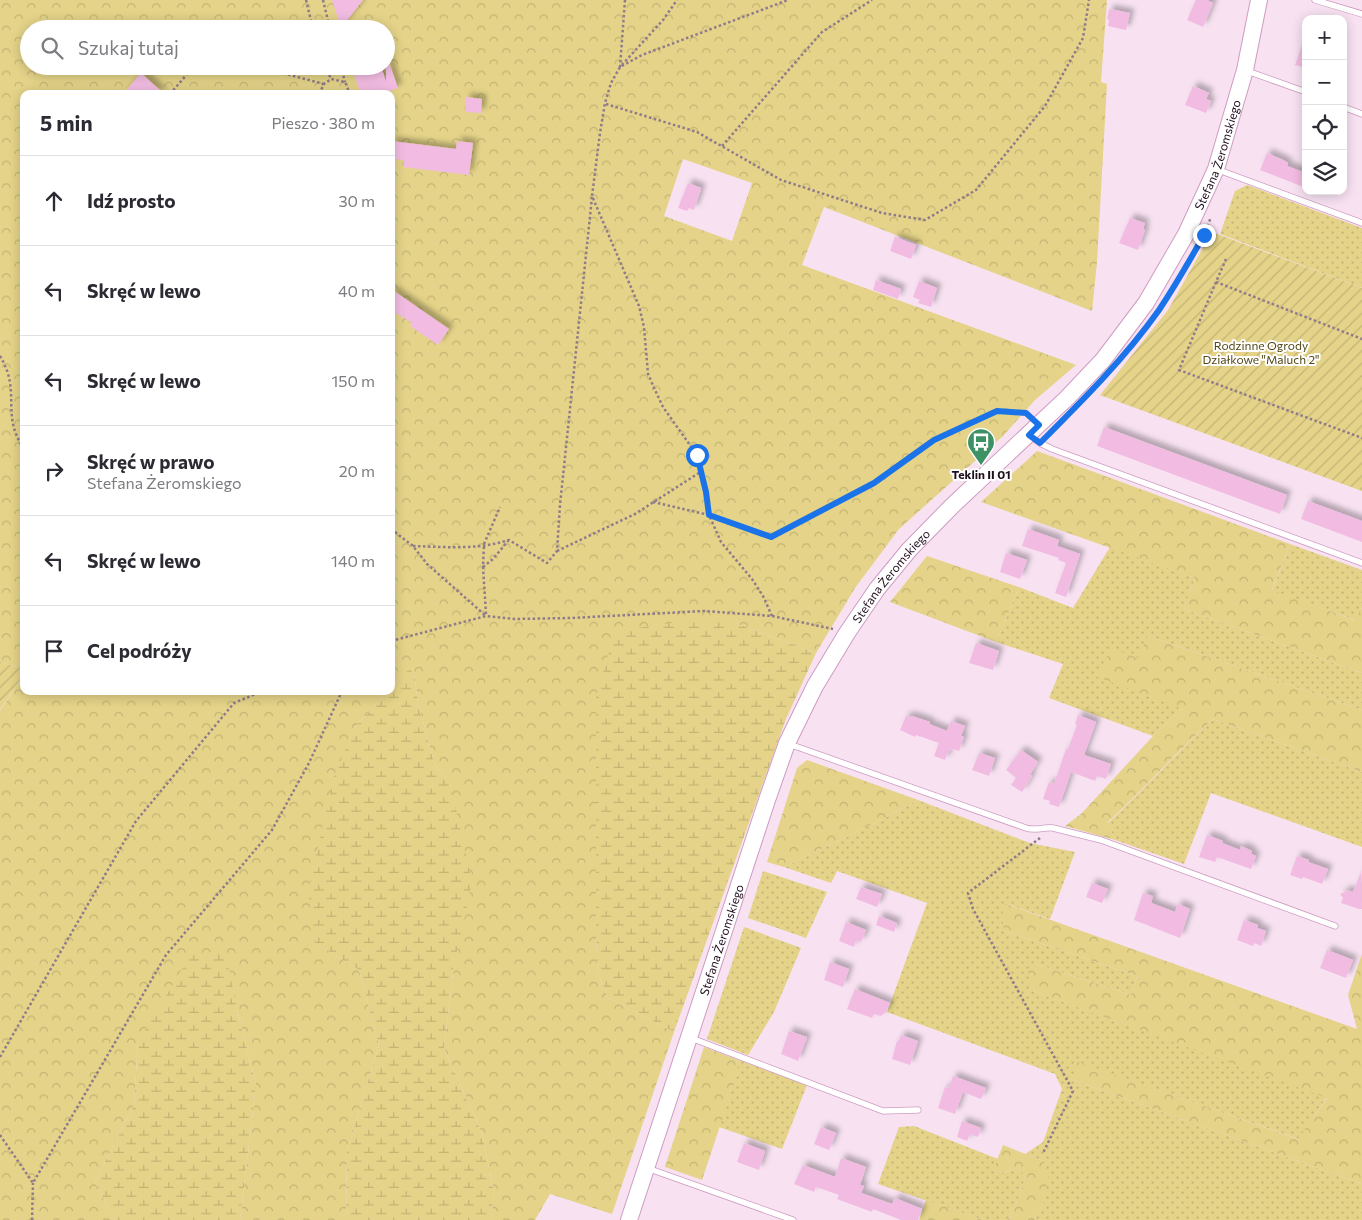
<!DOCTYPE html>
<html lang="pl">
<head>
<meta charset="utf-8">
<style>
  :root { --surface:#fff; --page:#f2f2f3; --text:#2b2b33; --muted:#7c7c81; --line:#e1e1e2 }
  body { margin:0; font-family:Commissioner,sans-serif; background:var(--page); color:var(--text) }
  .controls { position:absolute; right:15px; top:15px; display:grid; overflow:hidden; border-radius:10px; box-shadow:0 2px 12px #0003 }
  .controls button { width:45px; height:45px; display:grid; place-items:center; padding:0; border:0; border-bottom:1px solid var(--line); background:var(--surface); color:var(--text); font:25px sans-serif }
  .stop { position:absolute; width:15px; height:15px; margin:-11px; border:4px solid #1a73e8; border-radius:50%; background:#fff }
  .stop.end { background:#1a73e8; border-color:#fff; box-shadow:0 1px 5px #0008 }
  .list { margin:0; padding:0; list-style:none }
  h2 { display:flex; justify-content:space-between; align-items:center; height:65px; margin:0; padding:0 20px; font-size:21px }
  h2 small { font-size:16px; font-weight:400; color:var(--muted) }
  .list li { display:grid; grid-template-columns:32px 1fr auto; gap:15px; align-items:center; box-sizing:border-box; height:90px; padding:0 20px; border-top:1px solid var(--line) }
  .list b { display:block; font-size:19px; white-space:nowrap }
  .list p { margin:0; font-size:16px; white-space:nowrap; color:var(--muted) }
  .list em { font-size:16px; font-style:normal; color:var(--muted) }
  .icon { flex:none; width:28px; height:28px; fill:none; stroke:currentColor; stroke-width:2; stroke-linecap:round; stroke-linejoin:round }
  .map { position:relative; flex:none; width:1362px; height:1220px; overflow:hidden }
  .search { position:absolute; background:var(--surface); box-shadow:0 2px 12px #0003; left:20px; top:20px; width:375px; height:55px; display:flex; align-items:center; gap:12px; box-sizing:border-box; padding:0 18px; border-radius:28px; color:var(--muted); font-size:19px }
  .panel { position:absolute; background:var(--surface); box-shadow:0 2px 12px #0003; left:20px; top:90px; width:375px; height:605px; border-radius:10px }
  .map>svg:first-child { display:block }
  .grass { fill:url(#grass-dots) }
  .forest { fill:url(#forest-crowns); fill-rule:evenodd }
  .wetland { fill:url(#wetland-marsh) }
  .garden { fill:url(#garden-furrows) }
  .building { fill:#f2bce2; filter:url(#shadow) }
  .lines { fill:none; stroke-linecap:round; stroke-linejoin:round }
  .lane-casing { stroke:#cf9bc1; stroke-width:7 }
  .secondary-casing { stroke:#cf9bc1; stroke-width:18 }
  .path { stroke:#8f7b8a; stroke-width:2.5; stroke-dasharray:2.5 2.5; stroke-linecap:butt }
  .lane { stroke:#fff; stroke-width:5.5 }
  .secondary { stroke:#fff; stroke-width:16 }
  .route { stroke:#1a73e8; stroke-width:6 }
  .labels { text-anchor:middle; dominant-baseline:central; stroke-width:4; stroke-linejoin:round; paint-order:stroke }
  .street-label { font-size:12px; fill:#210f1d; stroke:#fff }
  .park-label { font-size:12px; fill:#524816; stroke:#fff }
  .poi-label { font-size:12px; font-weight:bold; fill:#210f1d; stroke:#fff }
</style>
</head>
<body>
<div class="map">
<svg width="1362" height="1220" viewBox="0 0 1362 1220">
  <defs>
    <pattern id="grass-dots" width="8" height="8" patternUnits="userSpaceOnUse" patternTransform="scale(1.25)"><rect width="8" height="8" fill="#e4d388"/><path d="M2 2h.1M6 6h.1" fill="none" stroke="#c3b475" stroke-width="1.8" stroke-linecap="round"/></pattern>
    <pattern id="forest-crowns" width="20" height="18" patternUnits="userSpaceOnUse" patternTransform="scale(1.25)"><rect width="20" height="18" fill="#e4d388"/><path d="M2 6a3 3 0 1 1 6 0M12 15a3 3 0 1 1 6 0" fill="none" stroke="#c3b475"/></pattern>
    <pattern id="wetland-marsh" width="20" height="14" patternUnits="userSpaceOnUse" patternTransform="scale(1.25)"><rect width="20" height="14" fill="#e4d388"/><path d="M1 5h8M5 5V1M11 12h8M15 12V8" fill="none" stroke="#c3b475"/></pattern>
    <pattern id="garden-furrows" width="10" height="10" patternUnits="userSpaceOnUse" patternTransform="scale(1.25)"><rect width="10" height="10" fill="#e4d388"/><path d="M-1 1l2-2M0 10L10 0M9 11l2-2" fill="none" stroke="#c3b475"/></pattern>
    <filter id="shadow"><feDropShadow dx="4.5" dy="-4.5" stdDeviation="2.5" flood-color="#0004"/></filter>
  </defs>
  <rect width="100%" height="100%" fill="#f8e2f2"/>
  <path class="grass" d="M1247 185 1362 228V288L1220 234 1235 191Z
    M1290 544 1362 570V608L1355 620 1272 591Z
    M1110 547 1195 578 1184 609 1362 673V710L1148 636 1182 709 1153 736 1049 698 1063 664 996 642 1019 587 1073 608Z
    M1213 719 1362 772V847L1211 793 1184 864 1115 840 1108 823C1144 790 1177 752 1213 719Z
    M918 800 1030 843 1075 852 1050 919 1007 904 1004 931 1137 976 1131 995 1033 963 1030 990 1327 1097 1299 1139 1076 1062 1073 1080 1362 1184V1220H1035L1043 1203V1161L1025 1154 1043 1142 1062 1089 1055 1074 887 1012 927 903 837 871 831 883 784 867 877 822Z
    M763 871 827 892 806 938 748 918Z
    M744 927 801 948 774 1012 748 1055 707 1039Z
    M736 1059 807 1085 782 1149 719 1127 738 1072Z
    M914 1126 998 1159 995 1165 1001 1173 1016 1168C1018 1169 1022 1171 1023 1173 1029 1182 1012 1210 1008 1220H983L878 1184 899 1127Z"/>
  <path class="forest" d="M0 0H1107L1101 82 1107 84 1097 262 1092 311 824 207 802 265 1076 365 1035 400 1003 436 899 529 855 588 816 653 735 623 596 697V937L598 973 608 998 674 1032 612 1214 550 1194 535 1220H491L494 1193 482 1133 444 1048 454 965 451 787 434 762 418 702 413 666 391 688V94H24V669L0 662ZM29 29H386V66H29ZM683 159 752 183 732 241 664 216Z
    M1037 451 1290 544 1272 590 1354 620 1362 608V673L1184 609 1195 578 981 502Z
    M927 556 1019 587 996 642 890 602Z
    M1148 636 1362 710V772L1213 719C1176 752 1144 789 1108 822L1115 840 1065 826 1081 814 1153 736 1182 709 1095 676 1113 649 1138 658Z
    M24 674V691H388L354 728 315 943 359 970 379 1045 347 1151 346 1220H240L256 1085 238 1013 224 949 138 1042 134 1105 95 1182 115 1220H0V711Z
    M807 760 918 800 877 822 784 867 767 862 797 768Z
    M1006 904 1357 1029 1348 995 1362 954V1184L1073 1080 1075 1061 1298 1139 1327 1098 1030 990 1028 971 1033 963 1131 995 1137 976 1004 931 1002 915Z
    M704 1047 736 1059 738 1072 702 1180 665 1167Z
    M1003 1145 1043 1161 1049 1174 1043 1203 1035 1220H1008C1012 1210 1029 1182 1023 1173 1022 1171 1018 1169 1016 1168L1001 1173 996 1171 995 1165Z
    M926 1200 983 1220H919Z"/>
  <path class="wetland" d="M696 620 735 623 816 653 786 719 674 1032 608 998 598 973 596 937V697L615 631Z
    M413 665 418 702 434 762 451 787 472 882 454 965 444 1048 482 1133 494 1193 491 1220H346L347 1151 379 1045 359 970 315 943 308 891 334 777 354 728 388 691H391V688Z
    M225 949 238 1013 256 1085 240 1220H115L95 1182 134 1105 138 1042 190 956Z"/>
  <path class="garden" d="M1212 232 1362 288V491L1100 395 1168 310Z
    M0 662 24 669V674L0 710Z"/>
  <path class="building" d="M332 0H363L341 28Z
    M1196 0H1207L1213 3 1203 27 1187 20Z
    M1109 9 1130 13 1126 30 1108 26 1109 20 1107 19Z
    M1304 39H1306V68L1295 65Z
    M386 60H388L398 88 381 94H361L353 72 356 71 354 66H381L386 82Z
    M141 73 164 94H123Z
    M1193 86 1209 93 1206 99 1211 101 1206 113 1185 105Z
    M466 97 482 99 481 113 465 112Z
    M391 141 456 149 457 141 473 143 469 175 403 167 404 160 391 159Z
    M1267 153 1283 160 1288 163 1287 166 1306 173V188L1260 170Z
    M688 183 701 188V189L694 210 689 208 687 211 678 208Z
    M1130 218 1145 223 1143 229 1145 230 1138 250 1119 243Z
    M895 237 916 245 911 259 890 251Z
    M876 280 901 289 898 299 873 290Z
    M919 281 937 288 931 307 918 303 920 300 913 297Z
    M391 289 449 329 438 345 410 326 412 323 391 310Z
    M1104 427 1287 495 1280 514 1097 446Z
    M1308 501 1362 521V542L1301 519Z
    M1028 529 1059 540 1057 546 1080 554 1066 597 1055 593 1066 563 1058 560 1059 558 1022 546Z
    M1006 553 1027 560 1020 579 1000 572Z
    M976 643 999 651 993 670 969 663Z
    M1078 715 1096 722 1084 755 1111 764 1106 779 1097 776 1095 781 1071 772 1059 807 1049 804 1050 801 1043 799 1049 782 1054 784 1066 749H1068L1077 725 1075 724Z
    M906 716 911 717 912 716 930 722 929 724 947 731 951 721 965 726 961 736 964 737 959 751 953 749 952 751 949 750 945 760 934 756 939 743 916 735 915 737 900 730Z
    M1021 750 1038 762 1030 775 1032 776 1022 792 1011 785 1016 778 1006 770Z
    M979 753 995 758 989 776 972 770Z
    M1207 835 1223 841 1222 843 1240 850 1241 846 1252 851 1251 854 1256 856 1251 869 1217 857 1215 862 1199 857Z
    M1297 856 1309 860 1308 862 1328 869 1322 884 1303 877 1302 879 1290 875Z
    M1361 872 1362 909H1359L1341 903 1343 898 1340 894 1345 892 1346 890 1353 892Z
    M1092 883 1108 889 1102 903 1086 897Z
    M861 887 882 894 877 907 856 899Z
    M1143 893 1153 896 1151 903 1175 912 1178 904 1190 909 1180 938 1134 920Z
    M879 916 897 923 894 932 876 925Z
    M1244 920 1258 925 1257 928 1266 931 1261 946 1254 943 1253 946 1237 940Z
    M846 922 866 930 861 942 856 940 854 947 839 941Z
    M1327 950 1353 960 1346 978 1320 968Z
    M830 962 849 969 843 987 824 980Z
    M855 989 890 1003 886 1012 881 1016 874 1014 872 1018 847 1009Z
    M789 1031 807 1037 798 1061 781 1054Z
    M901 1035 918 1041 910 1065 892 1059 897 1041H899Z
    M953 1076 986 1088 981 1099 963 1092 955 1114 938 1108 945 1087 949 1088Z
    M962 1121 981 1128 978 1137 970 1134 967 1141 957 1137Z
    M821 1127 836 1133 829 1150 814 1144Z
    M744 1143 765 1151 759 1170 737 1162Z
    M841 1158 866 1167 860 1185 864 1186 861 1193 892 1204 895 1198 922 1209 918 1220H901L873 1209 872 1212 837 1199 839 1195 816 1187 814 1192 794 1184 803 1165 835 1177Z"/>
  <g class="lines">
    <g class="lane-casing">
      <path id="lane" d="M1315 0 1362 14
        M1247 71 1306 92
        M1343 107 1362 114
        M1216 169 1362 223
        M1029 435 1040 443 1052 449 1362 563
        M789 744 1026 828C1035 831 1044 827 1053 828L1101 840 1131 851 1335 926
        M691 1038 883 1111 918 1110
        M647 1168 793 1220"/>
    </g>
    <g class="secondary-casing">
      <g id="secondary">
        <path id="s1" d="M629 1220 767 800 787 743 815 686 847 633 877 589 909 550 952 506 1067 398 1103 360 1146 303 1186 234 1216 169 1245 70 1259 0"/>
      </g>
    </g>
    <path class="path" d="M306 0 313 29
      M323 0 330 29
      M625 0 620 67 663 20 677 0
      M325 66 331 79
      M341 66 345 82
      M259 67 324 84
      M170 94 194 66
      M320 94V92L324 84 331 79 345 82 350 94
      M606 104 697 132 781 180 882 213 925 220 976 190 1045 106 1083 38 1089 0
      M722 146 822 32 872 0
      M1226 259 1216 282 1362 339
      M1216 282 1179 370 1362 438
      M1173 287 1204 235 1211 217
      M0 356C22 392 0 414 24 449
      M653 502 709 515 771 537 874 483 934 440 997 411 1026 413 1029 416
      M391 529 413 546 427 564 486 616
      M413 546C445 547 478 550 509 540L547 563 557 551 560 505 592 197
      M557 551 635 514 702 471
      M483 567 493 559 508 541
      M486 614 483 567 484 544 500 507
      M772 616 763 596 752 579 721 542 709 515 702 471 697 455 663 407 655 390 648 374 644 327 639 306 592 196 600 133 605 103 611 83 620 67 642 55 788 0
      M391 641 486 616 515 619 571 618 704 611 772 616 833 629
      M1040 838 968 893 973 909 1073 1091 1043 1153
      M0 1057 136 821 234 703 263 691
      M0 1135 33 1183 166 955 272 830 309 763 342 691
      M32 1220 33 1183"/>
    <use href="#lane" class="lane"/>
    <use href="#secondary" class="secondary"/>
  </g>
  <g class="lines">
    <path class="route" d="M697 455 706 492 709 515 771 537 874 483 934 440 997 411 1026 413 1039 425 1029 435 1040 443C1082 401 1125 358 1159 310 1175 286 1190 260 1204 235"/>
  </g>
  <defs>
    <g id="bus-pin" transform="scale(1.4375)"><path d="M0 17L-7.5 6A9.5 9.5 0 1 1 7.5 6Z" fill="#3e9164" stroke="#fff"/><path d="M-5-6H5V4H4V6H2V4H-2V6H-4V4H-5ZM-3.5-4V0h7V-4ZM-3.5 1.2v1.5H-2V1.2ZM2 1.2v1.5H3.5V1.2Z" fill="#fff"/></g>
  </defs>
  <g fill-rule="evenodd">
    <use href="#bus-pin" x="981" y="442"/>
  </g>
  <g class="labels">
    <g class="street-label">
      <text stroke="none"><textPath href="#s1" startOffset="1240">Stefana Żeromskiego</textPath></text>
      <text stroke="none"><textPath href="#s1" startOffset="700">Stefana Żeromskiego</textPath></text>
      <text stroke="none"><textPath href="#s1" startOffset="295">Stefana Żeromskiego</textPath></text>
    </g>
    <g class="park-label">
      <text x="1261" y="345">Rodzinne Ogrody<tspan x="1261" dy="14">Działkowe "Maluch 2"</tspan></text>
    </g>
    <g class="poi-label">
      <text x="981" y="474">Teklin II 01</text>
    </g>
  </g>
</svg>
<div class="controls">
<button>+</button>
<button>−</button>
<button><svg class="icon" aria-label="locate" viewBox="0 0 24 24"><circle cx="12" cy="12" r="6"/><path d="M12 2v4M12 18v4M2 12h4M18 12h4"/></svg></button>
<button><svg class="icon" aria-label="layers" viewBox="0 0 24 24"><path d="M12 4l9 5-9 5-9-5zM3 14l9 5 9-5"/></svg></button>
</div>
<div class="stop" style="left:697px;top:455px"></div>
<div class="stop end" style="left:1204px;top:235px"></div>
<div class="search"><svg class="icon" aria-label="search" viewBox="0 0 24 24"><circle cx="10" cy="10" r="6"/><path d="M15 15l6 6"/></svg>Szukaj tutaj</div>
<section class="panel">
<h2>5 min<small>Pieszo · 380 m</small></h2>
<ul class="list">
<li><svg class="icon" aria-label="ahead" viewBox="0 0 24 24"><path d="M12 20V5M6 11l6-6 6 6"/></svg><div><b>Idź prosto</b></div><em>30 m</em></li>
<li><svg class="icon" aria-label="left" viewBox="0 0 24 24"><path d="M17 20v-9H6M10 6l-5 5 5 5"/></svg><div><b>Skręć w lewo</b></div><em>40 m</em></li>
<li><svg class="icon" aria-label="left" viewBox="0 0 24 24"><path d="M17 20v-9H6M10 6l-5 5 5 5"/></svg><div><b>Skręć w lewo</b></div><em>150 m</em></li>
<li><svg class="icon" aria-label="right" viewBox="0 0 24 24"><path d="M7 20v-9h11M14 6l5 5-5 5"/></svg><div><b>Skręć w prawo</b><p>Stefana Żeromskiego</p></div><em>20 m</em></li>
<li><svg class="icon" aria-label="left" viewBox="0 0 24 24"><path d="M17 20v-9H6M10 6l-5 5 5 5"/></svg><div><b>Skręć w lewo</b></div><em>140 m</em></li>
<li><svg class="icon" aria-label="arrive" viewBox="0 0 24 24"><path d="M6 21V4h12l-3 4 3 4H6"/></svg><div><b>Cel podróży</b></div></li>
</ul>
</section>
</div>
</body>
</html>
